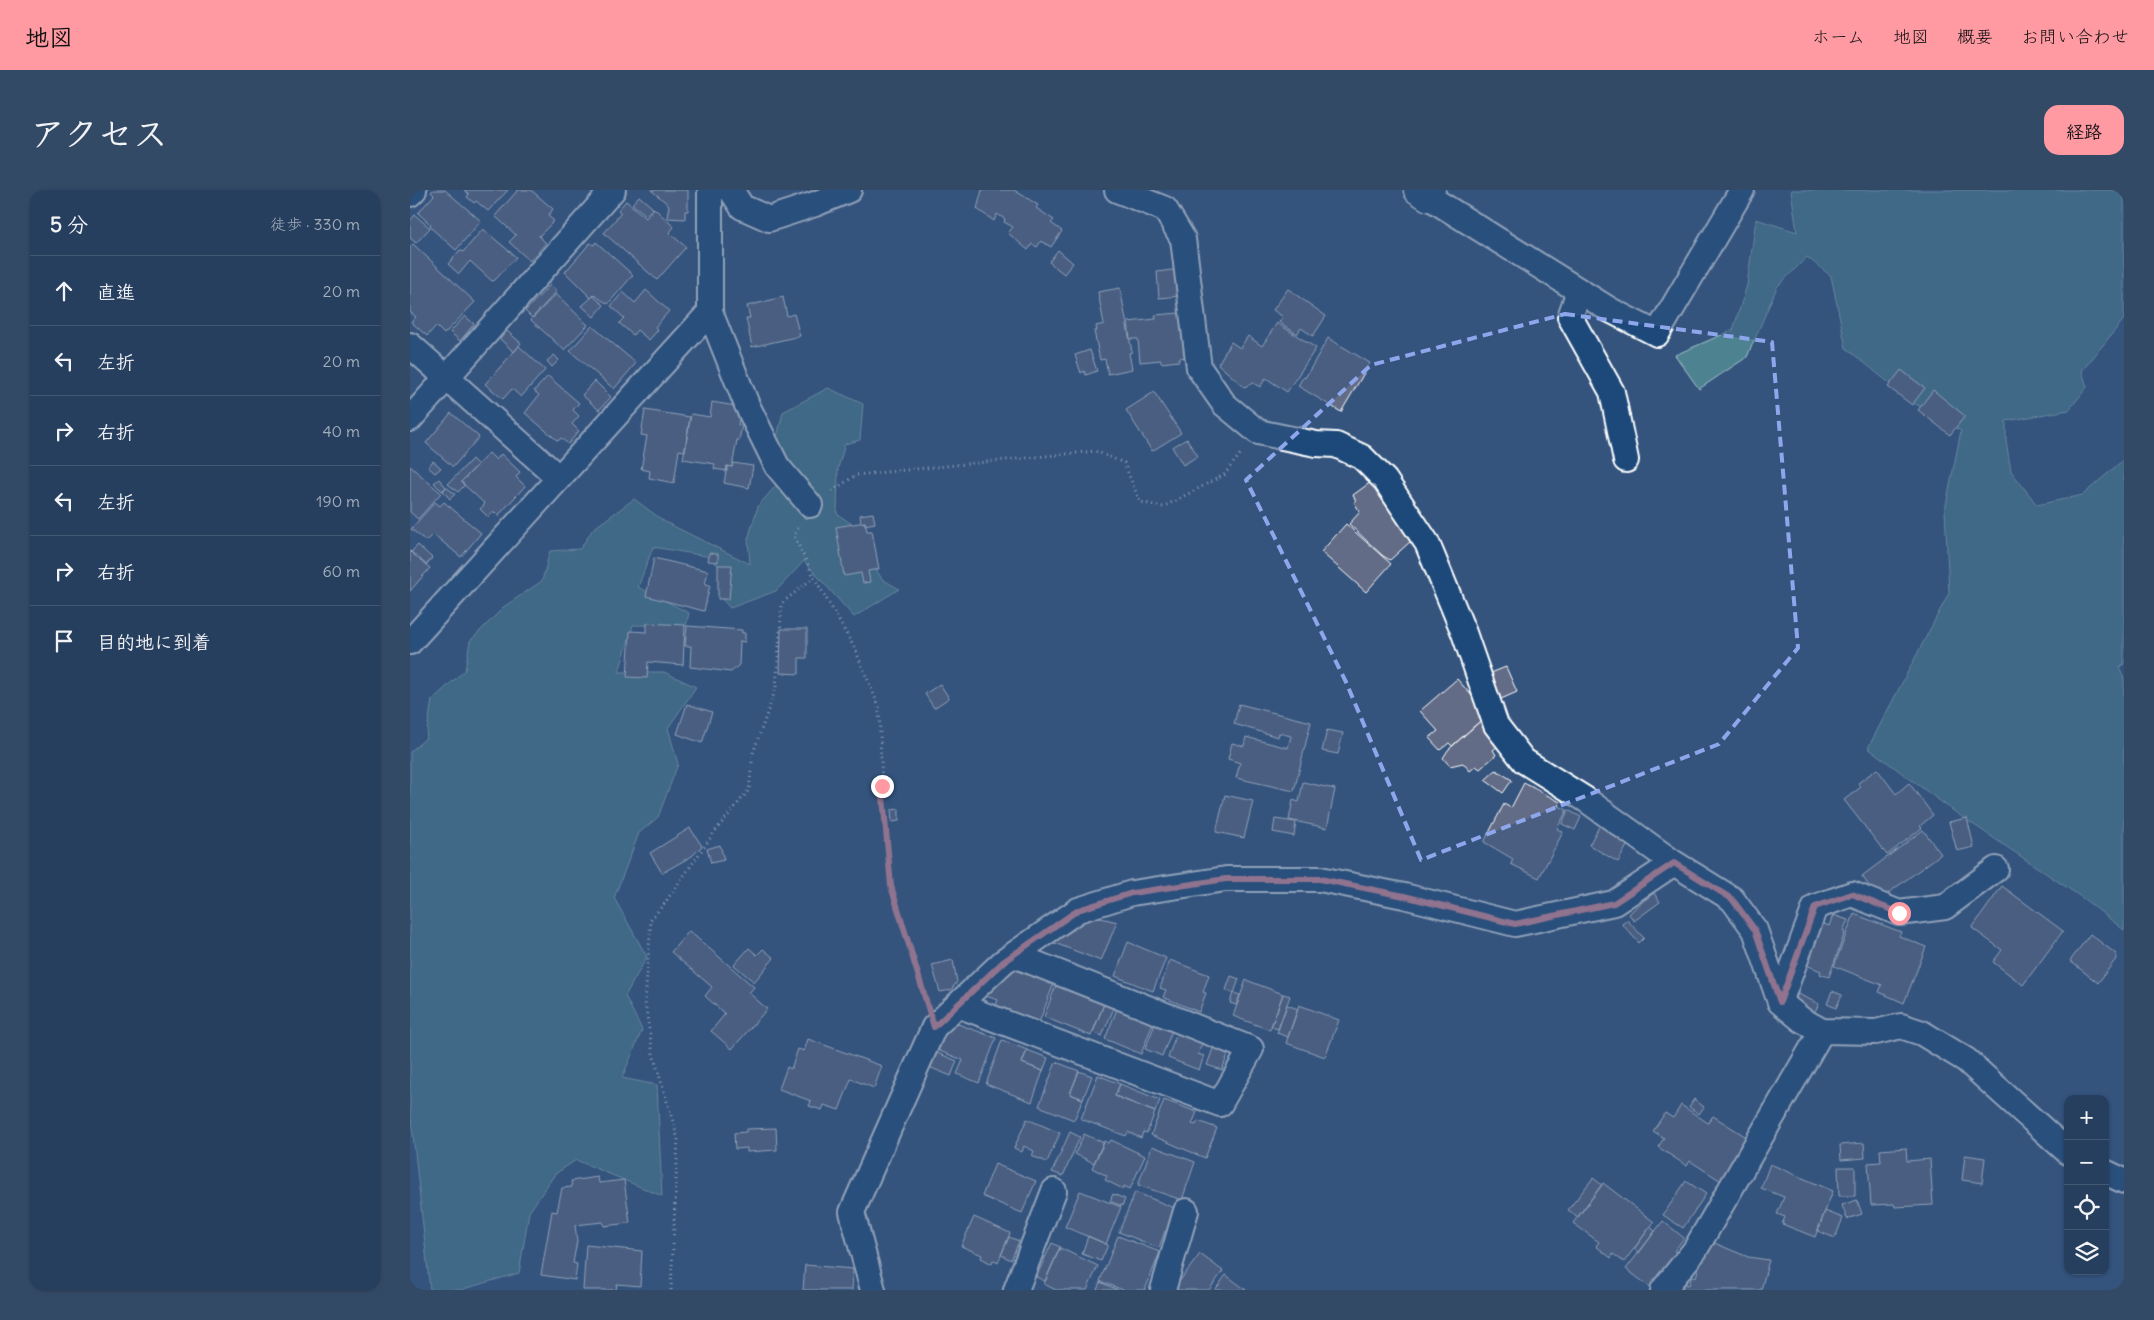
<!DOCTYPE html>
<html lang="ja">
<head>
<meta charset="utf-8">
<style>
  :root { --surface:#273f5e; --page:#334a67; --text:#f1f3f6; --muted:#a4afbc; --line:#435873; --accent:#ff9aa2 }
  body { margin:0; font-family:Delius,"Klee One",sans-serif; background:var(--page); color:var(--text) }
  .controls { position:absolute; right:15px; bottom:15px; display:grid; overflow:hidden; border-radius:10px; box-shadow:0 1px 4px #0004 }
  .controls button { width:45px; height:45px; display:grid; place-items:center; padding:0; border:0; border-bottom:1px solid var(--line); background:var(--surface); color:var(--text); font:25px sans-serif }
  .stop { position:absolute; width:15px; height:15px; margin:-11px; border:4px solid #ff9aa2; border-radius:50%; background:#fff }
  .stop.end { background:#ff9aa2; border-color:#fff; box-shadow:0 1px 5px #0008 }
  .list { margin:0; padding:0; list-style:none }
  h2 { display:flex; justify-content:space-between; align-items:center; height:65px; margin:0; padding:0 20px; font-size:21px }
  h2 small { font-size:16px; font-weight:400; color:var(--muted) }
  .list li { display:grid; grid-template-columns:32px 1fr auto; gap:15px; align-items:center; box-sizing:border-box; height:70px; padding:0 20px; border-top:1px solid var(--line) }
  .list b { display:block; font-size:19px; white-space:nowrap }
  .list em { font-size:16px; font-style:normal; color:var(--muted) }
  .icon { flex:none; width:28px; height:28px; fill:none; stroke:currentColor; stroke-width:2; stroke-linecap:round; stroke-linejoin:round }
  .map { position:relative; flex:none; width:1714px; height:1100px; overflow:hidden; border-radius:15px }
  header { display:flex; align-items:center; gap:30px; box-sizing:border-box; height:70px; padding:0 25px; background:var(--accent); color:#111 }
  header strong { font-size:24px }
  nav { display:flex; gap:28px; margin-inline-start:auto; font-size:18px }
  .intro { display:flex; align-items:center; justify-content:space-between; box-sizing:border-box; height:120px; padding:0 30px }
  h1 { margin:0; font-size:35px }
  .button { padding:12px 22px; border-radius:15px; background:var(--accent); color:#111; font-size:18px; font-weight:700 }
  main { display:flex; gap:30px; padding:0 30px }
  aside { flex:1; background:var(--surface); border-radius:15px; box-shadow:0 1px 4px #0004 }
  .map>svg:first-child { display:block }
  .green { fill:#4d8391; stroke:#a6c1c8 }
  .building { fill:#646c86; stroke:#fff }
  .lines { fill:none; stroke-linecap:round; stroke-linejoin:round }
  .street-casing { stroke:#fff; stroke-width:28 }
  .secondary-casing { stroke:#fff; stroke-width:31 }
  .path { stroke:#fff; stroke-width:3; stroke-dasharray:1 4; stroke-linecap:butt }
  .street { stroke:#1f4a7a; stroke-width:24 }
  .secondary { stroke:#1f4a7a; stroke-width:28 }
  .route { stroke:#ff9aa2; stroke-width:6 }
  .marked { fill:none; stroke:#8ea6ec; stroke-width:4; stroke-dasharray:10 6; stroke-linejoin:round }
</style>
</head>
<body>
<header>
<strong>地図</strong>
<nav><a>ホーム</a><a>地図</a><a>概要</a><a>お問い合わせ</a></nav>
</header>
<div class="intro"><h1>アクセス</h1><a class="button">経路</a></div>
<main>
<aside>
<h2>5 分<small>徒歩 · 330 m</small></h2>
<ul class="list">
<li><svg class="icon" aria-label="ahead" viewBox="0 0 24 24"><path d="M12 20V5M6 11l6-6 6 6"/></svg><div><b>直進</b></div><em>20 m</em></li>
<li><svg class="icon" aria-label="left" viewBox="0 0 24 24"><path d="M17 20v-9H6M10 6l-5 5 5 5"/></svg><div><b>左折</b></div><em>20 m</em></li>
<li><svg class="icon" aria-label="right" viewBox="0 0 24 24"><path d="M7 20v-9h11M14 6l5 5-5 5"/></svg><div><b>右折</b></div><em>40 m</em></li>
<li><svg class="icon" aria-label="left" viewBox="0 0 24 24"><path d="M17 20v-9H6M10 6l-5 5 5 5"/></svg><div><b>左折</b></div><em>190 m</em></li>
<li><svg class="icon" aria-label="right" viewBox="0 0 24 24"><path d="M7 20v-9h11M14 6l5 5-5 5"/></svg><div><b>右折</b></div><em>60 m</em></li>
<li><svg class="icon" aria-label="arrive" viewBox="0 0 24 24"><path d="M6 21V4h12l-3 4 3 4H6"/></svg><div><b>目的地に到着</b></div></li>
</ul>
</aside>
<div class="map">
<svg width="1714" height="1100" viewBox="0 0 1714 1100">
  <rect width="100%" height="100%" fill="#34547e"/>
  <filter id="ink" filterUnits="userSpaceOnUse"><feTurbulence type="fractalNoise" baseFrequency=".02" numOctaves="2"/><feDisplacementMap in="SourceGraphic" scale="10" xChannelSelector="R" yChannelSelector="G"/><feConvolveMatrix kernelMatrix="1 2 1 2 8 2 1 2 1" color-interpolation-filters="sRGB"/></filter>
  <g filter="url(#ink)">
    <path class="green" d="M1381 0H1714V129L1672 181 1677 197 1659 220 1596 231V251L1601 281 1627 315 1673 305 1714 269V474L1709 477 1714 489V740L1674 709 1545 622 1458 558 1539 403 1535 320 1551 241 1504 213 1436 158 1421 86 1397 67 1367 97 1337 167 1289 199 1265 165 1323 140 1337 95 1346 29 1387 42Z
      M418 198 453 214 450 250 435 254 428 278 427 324 460 346 452 357 472 389 489 399 444 427 394 371 366 401 320 418 309 406 317 382 296 366 243 357 228 397 279 423 276 436 223 435 209 482H254L286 497 258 538 268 574 248 627 229 643 204 708 237 767 215 806 232 840 212 888 247 895 252 1006 166 970 145 984 119 1022 109 1083 50 1100H20L0 917V562L16 548 22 510 55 480 60 451 95 416 132 391 140 361 170 359 183 339 224 309 255 332 340 374 338 349 348 316 378 282 364 260 373 222Z"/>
    <path class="building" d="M23 0H35L71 31 46 60 20 37 21 35 8 23 24 5 21 2Z
      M54 0H98L78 21 66 11 64 13 57 7 59 4Z
      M108 0H121L143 19 138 26 144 31 129 46 136 53 120 71 99 52 106 45 85 26Z
      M241 0H278V21H275V29L257 28 259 15Z
      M572 0H604L628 15 626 18 644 30 641 33 652 41 641 57 631 51 627 57 622 54 618 60 598 43 603 37 594 32 595 29 587 24 584 31 567 19Z
      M229 6 243 18 236 25 222 14Z
      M216 11 236 28 244 18 264 37 259 43 276 57 247 90 194 43 211 23 208 20Z
      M5 25 20 38 6 53 0 48V31Z
      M73 39 106 67 85 90 82 91 60 71 49 84 38 74 50 60 53 62Z
      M186 52 223 85 198 114 184 105 181 108 155 82 180 53 184 55Z
      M3 54 65 112 34 144 26 136 17 146 1 132 6 127 0 122V57Z
      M648 60 663 73 654 84 639 72Z
      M769 79 771 106 749 108 747 82Z
      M140 95 147 101 122 128 115 121Z
      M710 98 722 162 719 163 722 179 698 184 695 169 690 170 684 141H687L686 136 694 134 688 102Z
      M878 99 916 126 903 146 891 138 887 144 869 132 873 127 863 120Z
      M236 100 259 121 245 137 248 140 239 150 227 140 223 145 209 133 214 128 201 116 213 102 225 113Z
      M146 104 178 135 154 160 121 130Z
      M183 106 194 115 184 127 172 116Z
      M373 107 377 126 384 124 390 146 342 157 336 128H340L337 116Z
      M770 123 776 167 769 168V171L751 173V170L730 172 728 149H720L718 132 746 129 745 125Z
      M55 126 64 134 50 151 40 142Z
      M867 133 906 158 877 202 856 188 850 197 843 193 834 197 808 174 821 152 830 158 838 146 852 156Z
      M182 136 226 173 204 199 160 161Z
      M97 141 111 153 104 162 90 149Z
      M918 148 960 173 931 222 888 196 893 187 895 188Z
      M109 156 135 180 111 207 102 199 93 209 75 194Z
      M680 160 687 181 676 185 674 181 671 183 665 165Z
      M144 165 149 170 142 177 137 171Z
      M1491 180 1515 198 1502 215 1478 197Z
      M138 186 169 213 163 220 169 226 162 234 169 241 158 254 151 248 148 251 115 223 129 205 124 201Z
      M185 191 201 207 189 220 172 205Z
      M1523 200 1555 226 1540 245 1508 220Z
      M744 202 771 243 742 261 716 220Z
      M302 212 331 217 328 235H332L329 250H327L322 277 317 276V281L304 279 305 274 273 269 281 224 300 227Z
      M235 220 280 227 275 261 269 260 264 293 239 288 240 281 231 279 237 246 231 245Z
      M41 223 69 247 43 277 16 253Z
      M777 249 788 266 773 275 762 257Z
      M79 263 86 270 91 264 110 282 106 287 115 296 88 326 84 322 78 327 70 319 75 314 51 292Z
      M62 269 68 275 51 292 55 295 48 302 38 294Z
      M23 271 31 278 25 283 18 277Z
      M323 273 343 276 339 298 314 293 317 276 322 277Z
      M0 276 31 303 8 329 0 322Z
      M29 289 36 297 32 301 24 293Z
      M961 292 972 308 976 305 999 340 996 343 1002 350 980 370 973 366 939 334 950 322 944 312 946 311 943 305Z
      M36 297 45 304 40 309 33 301Z
      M25 312 30 316 34 312 71 343 51 367 23 344 16 351 1 339Z
      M463 323 465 333 455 335V332L451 333 450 325Z
      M455 332 457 341H462L469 379 458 381 460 392 453 393 451 383 434 386 426 337Z
      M936 334 981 374 956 402 911 362Z
      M8 355 22 368 16 375 1 362Z
      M0 361 20 378 0 401Z
      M299 363 308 364V372L298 371Z
      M244 368 298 381 295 394 300 395 294 421 236 406Z
      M308 375H322L319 409H308Z
      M237 433 275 435 273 475 238 472 237 488 217 487 220 441 237 442Z
      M277 436 332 440V443H335V452L330 451 329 475 321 482 280 477 281 456H275Z
      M371 439H397V468H389V484L370 483Z
      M1096 477 1107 502 1091 509 1081 483Z
      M1047 489 1078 524 1042 556 1039 553 1030 560 1019 548 1028 541 1010 521Z
      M530 494 539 508 524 518 515 504Z
      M277 514 302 522 292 553 267 544Z
      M829 514 901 532 884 601 826 588 830 573 818 569 822 553 834 556 836 547 878 558 881 546 869 543 868 547 824 534Z
      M1075 527 1095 550 1083 560 1086 565 1070 579 1066 576 1060 581 1053 573 1040 576 1033 568 1038 560Z
      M917 540 933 543 928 564 912 561Z
      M1467 579 1486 604 1499 593 1523 625 1510 636 1512 638 1477 665 1434 610 1451 597 1448 593Z
      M1086 580 1102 590 1093 603 1075 590Z
      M893 592 925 599 917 638 879 630 883 610 889 612Z
      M1114 593 1150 612 1149 616 1157 620 1147 639 1153 642 1129 688 1101 674 1103 669 1074 652 1094 614 1101 618Z
      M815 605 843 611 834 648 806 642Z
      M489 619V631L482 632 481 620Z
      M1158 620 1171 627 1165 640 1152 634Z
      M1557 628 1564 657 1547 661 1539 632Z
      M865 629 886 632 884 646 863 642Z
      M1190 635 1219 652 1208 672 1179 655Z
      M280 638 292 656 282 666 252 683 240 663Z
      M1513 640 1531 664 1469 710 1452 686Z
      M310 655 314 670 301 673 297 659Z
      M1592 696 1653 741 1613 795 1583 772 1592 760 1562 738Z
      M1244 703 1250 712 1224 731 1219 724 1227 716Z
      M1444 724 1491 742 1489 746 1516 757 1494 813 1469 802 1472 795 1424 776Z
      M679 725 707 732 691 771 637 750Z
      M1423 725 1438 730 1433 741 1435 742 1419 787 1410 784 1411 781 1396 775 1412 733 1419 736Z
      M1217 730 1234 748 1229 753 1212 734Z
      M279 741 344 797 339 803 357 819 322 859 301 841 315 824 295 806 302 797 261 762Z
      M1680 744 1706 764V769L1688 793 1660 771Z
      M718 752 756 768 743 801 705 786Z
      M339 758 347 765 353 759 364 768 344 792 324 775Z
      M543 770 547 792 541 800 530 802 522 775Z
      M760 770 799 785 793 802 796 803 789 822 753 807 756 800 750 798Z
      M604 780 644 793 627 838 601 823 602 821 586 815 588 810 573 805Z
      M821 786 829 789 824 803 816 800Z
      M836 790 873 804 860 840 823 826Z
      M646 795 694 814 681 846 634 827Z
      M1422 801 1432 805 1426 818 1417 814Z
      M823 803 830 805 826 815 820 813Z
      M873 804 880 806 868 839 861 837Z
      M1388 804 1409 814 1403 825 1384 812Z
      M694 814 704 818 692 846 683 842Z
      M877 815 888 819 878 847 867 843Z
      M889 815 929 830 915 867 876 853Z
      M707 819 743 833 731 864 695 849Z
      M548 834 586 848 569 893 547 884 553 870 527 860 534 841Z
      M745 834 762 841 752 866 735 859Z
      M767 841 793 851 788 864 794 866 789 880 758 868Z
      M398 849 472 876 464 898 441 889 429 920 414 915 412 920 399 916 401 911 369 899 377 877 381 879 388 859 394 861Z
      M592 850 617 860 612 873 633 881 622 912 576 894Z
      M804 856 819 862 812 880 797 875Z
      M617 860 638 868 633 881 612 873Z
      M525 862 547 871 541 886 519 877Z
      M646 872 669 881 660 904 673 909 664 930 629 916Z
      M669 881 682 886 673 909 660 904Z
      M688 885 710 894 705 906 745 922 737 943 733 942 731 948 718 942 716 946 671 929Z
      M710 894 750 910 745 922 705 906Z
      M1284 909 1294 917 1289 924 1279 917Z
      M754 910 787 922 782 934 786 935 788 931 807 938 795 968 741 945Z
      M1271 915 1298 933 1303 926 1338 948 1311 991 1280 971 1277 976 1248 957 1254 948 1243 941 1255 923 1263 928Z
      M617 929 650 943 637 972 622 966 624 961 614 956 612 962 604 958Z
      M366 938 367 960 337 962V958L325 959 324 943 336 942V939Z
      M660 942 670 947 653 986 642 982Z
      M674 944 694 953 684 973 665 964Z
      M701 950 735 966 720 999 714 996 713 999 695 990 697 986 682 978 694 951 699 953Z
      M1454 953 1455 968 1431 970 1430 955Z
      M742 956 785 972 772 1010 728 995Z
      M1496 958 1497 971 1520 969 1523 1015 1485 1017 1484 1014 1461 1015 1458 973 1471 972 1470 960Z
      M1555 965 1575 968 1572 993 1552 990Z
      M585 974 626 991 612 1023 572 1006Z
      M1360 974 1423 1001 1405 1047 1372 1034 1375 1027 1367 1024 1374 1007 1351 998Z
      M1428 977H1445V1006H1429Z
      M188 987 189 993 214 990 220 1033 194 1036 193 1032 165 1035 167 1051 163 1073 167 1074 165 1090 131 1085 142 1021 147 1022 152 998 162 997 161 991Z
      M1183 988 1192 995 1168 1027 1158 1020Z
      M1276 991 1296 1004 1273 1038 1253 1025Z
      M1193 993 1244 1032 1214 1072 1203 1064 1201 1068 1186 1056 1189 1052 1163 1033Z
      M670 1001 711 1017 696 1054 655 1037Z
      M725 1002 767 1019 759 1042 755 1041 749 1058 709 1042Z
      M703 1004 715 1009 712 1016 700 1011Z
      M1447 1010 1452 1024 1437 1029 1432 1015Z
      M1415 1021 1433 1028 1425 1048 1408 1041Z
      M564 1027 600 1043 588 1073 583 1070 582 1074 571 1068 572 1065 551 1056Z
      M1253 1031 1274 1048 1264 1061 1267 1062 1240 1097 1216 1079Z
      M1240 1037 1245 1041 1229 1063 1224 1059Z
      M678 1046 698 1055 691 1071 672 1064Z
      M708 1046 750 1062 735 1100H713L690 1091Z
      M599 1047 609 1051 601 1070 591 1065Z
      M1302 1052 1338 1067 1359 1070 1351 1100H1268L1273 1093 1279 1095 1282 1085 1286 1087 1293 1063 1298 1064Z
      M642 1053 650 1057 635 1091 626 1087Z
      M176 1055 232 1061 230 1096 207 1094 206 1100H173Z
      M650 1058 688 1076 677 1100H646L634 1094Z
      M790 1064 813 1081 799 1100H769L765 1097Z
      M395 1075 443 1079 442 1100H393Z
      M816 1085 836 1100H805Z
      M690 1092 708 1100H687Z"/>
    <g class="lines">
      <g class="street-casing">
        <path id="street" d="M321 0 332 17 359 29 405 14 439 0
          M707 0 755 19 773 49 789 178 814 214 848 242 906 254 926 255 952 267 975 290 1017 353 1054 443 1086 535 1114 571 1175 609 1264 673 1322 709 1345 740 1370 812 1392 830 1412 841 1466 842 1491 836 1512 843 1556 870 1658 962
          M1023 0 1019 7 1200 120 1247 144 1332 0
          M0 4 4 0
          M1169 101 1160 127 1202 202 1216 270
          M300 122 337 215 367 276 400 315
          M0 155 149 288
          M0 229 203 0
          M0 452 300 122V0
          M1370 812 1405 717 1442 704 1489 723 1535 717 1586 679
          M548 815 810 914 841 859 604 765
          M1695 982 1714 991
          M463 1100 442 1022 524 837 593 772 668 720 722 703 816 689H910L994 706 1105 734 1204 713 1264 673
          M606 1100 644 1001
          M753 1100 776 1021
          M1253 1100 1285 1060 1412 841"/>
      </g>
      <g class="secondary-casing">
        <path id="secondary" d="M1008 0 1019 7"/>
      </g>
      <path class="path" d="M422 301 446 285 685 261 714 273 730 312 753 317 814 285 832 262
        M388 338 384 346 404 387 445 459 469 517 472 596 481 696 515 810
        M261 1100 268 949 243 864 235 813 241 729 254 714 306 640 339 600 343 563 366 498 372 413 404 387"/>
      <use href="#street" class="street"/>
      <use href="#secondary" class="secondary"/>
    </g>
  </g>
  <g class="lines" filter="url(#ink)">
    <path class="route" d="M472 596 481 696 524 837 593 772 668 720 722 703 816 689H910L994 706 1105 734 1204 713 1264 673 1322 709 1345 740 1370 812 1405 717 1442 704 1489 723"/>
  </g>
  <path d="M0 0H1714V1100H0ZM1155 124 1362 152 1388 458 1309 554 1011 670 936 492 836 290 961 175Z" fill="#34547e" fill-opacity=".55" fill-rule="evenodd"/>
  <path class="marked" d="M1155 124 1362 152 1388 458 1309 554 1011 670 936 492 836 290 961 175Z"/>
</svg>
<div class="controls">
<button>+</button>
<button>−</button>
<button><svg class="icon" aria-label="locate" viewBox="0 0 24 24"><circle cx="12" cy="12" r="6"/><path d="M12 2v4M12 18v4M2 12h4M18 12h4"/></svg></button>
<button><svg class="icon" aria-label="layers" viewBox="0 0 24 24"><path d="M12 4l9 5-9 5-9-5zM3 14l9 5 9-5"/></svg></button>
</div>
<div class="stop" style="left:1489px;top:723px"></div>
<div class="stop end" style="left:472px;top:596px"></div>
</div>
</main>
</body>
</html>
